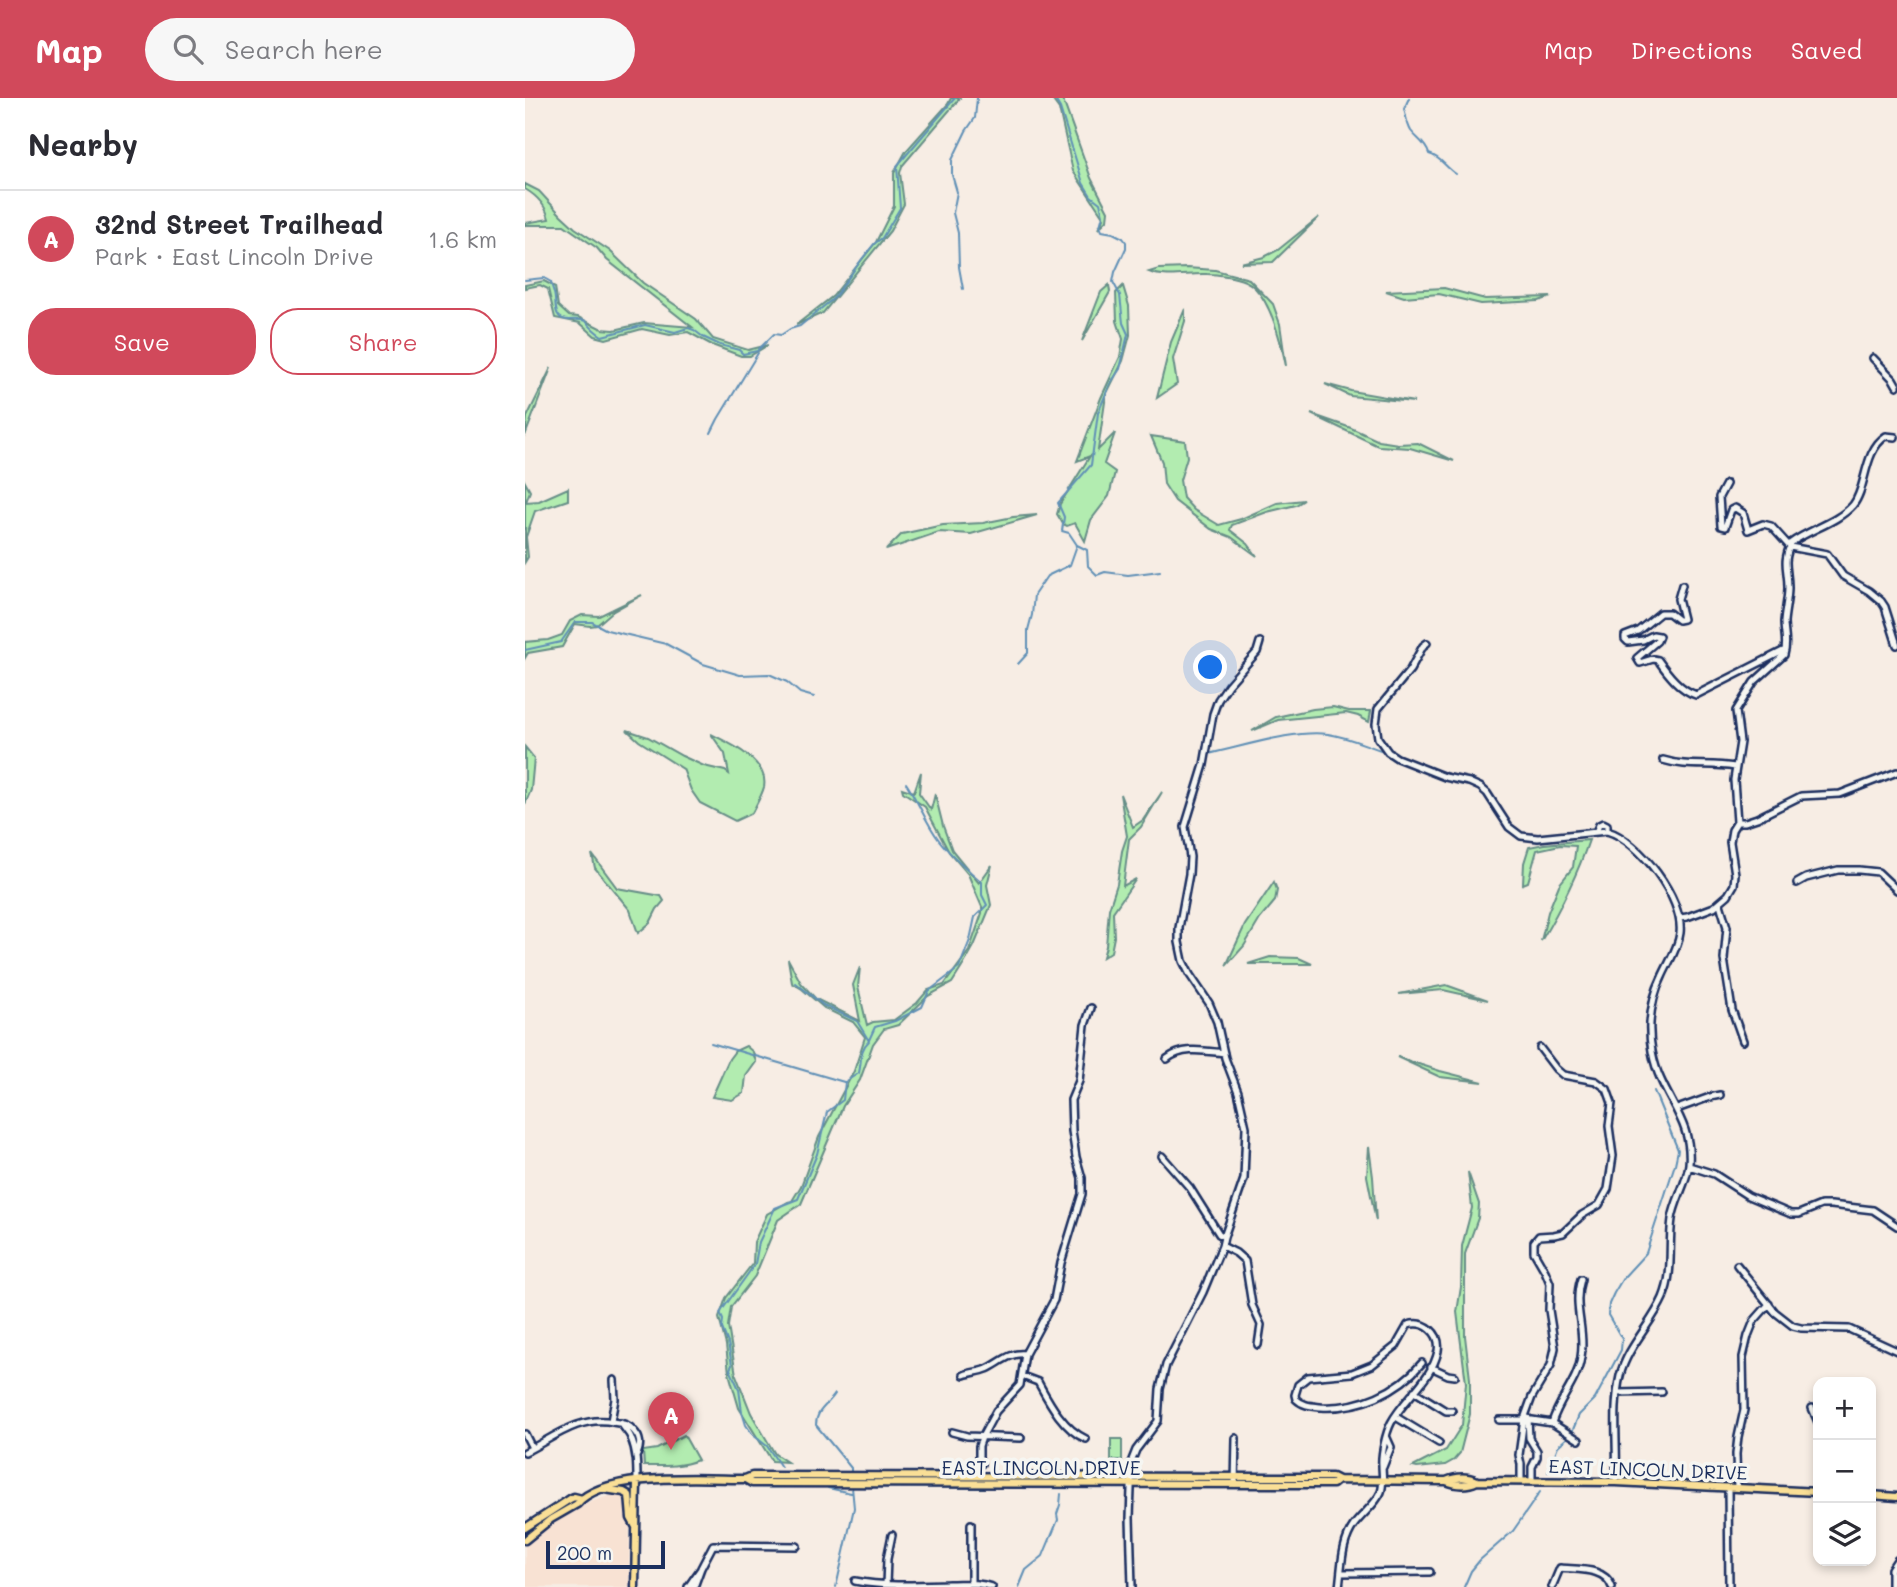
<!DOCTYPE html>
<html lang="en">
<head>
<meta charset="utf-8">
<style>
  :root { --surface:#fff; --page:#f7f7f7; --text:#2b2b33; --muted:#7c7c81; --line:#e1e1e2; --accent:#d1495b }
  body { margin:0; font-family:Mali,sans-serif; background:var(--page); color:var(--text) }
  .controls { position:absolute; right:21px; bottom:21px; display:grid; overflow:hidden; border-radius:14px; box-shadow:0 4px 10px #0003 }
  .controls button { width:63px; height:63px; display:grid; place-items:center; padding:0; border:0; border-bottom:2px solid var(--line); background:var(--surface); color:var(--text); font:35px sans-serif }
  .scale { position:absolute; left:21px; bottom:18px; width:119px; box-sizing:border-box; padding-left:7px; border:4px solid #1b2f5e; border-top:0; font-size:19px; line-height:24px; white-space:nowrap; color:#1b2f5e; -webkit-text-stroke:5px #f6f6f2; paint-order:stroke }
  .you { position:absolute; left:686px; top:570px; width:24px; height:24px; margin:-18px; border:5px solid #fff; border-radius:50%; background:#1a73e8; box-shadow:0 0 0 10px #1a73e833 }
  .badge { display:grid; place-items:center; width:46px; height:46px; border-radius:50%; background:var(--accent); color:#fff; font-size:23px; font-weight:700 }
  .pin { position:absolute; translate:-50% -58px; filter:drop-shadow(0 2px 4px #0008) }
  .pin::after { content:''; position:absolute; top:37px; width:24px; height:21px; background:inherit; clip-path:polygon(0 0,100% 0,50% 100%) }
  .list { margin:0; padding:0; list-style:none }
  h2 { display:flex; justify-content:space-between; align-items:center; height:91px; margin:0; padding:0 28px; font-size:30px }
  h2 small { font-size:23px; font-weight:400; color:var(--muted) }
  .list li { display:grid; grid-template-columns:46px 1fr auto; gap:21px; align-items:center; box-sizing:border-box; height:98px; padding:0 28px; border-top:2px solid var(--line) }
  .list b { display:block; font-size:26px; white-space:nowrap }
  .list p { margin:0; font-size:23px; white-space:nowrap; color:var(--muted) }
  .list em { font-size:23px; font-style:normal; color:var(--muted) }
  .actions { display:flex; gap:14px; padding:21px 28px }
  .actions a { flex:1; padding:16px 0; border:2px solid var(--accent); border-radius:28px; text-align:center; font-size:24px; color:var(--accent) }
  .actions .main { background:var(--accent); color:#fff }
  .icon { flex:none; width:38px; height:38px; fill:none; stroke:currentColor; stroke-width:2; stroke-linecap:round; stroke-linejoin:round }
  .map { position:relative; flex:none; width:1372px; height:1489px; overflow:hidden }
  header { display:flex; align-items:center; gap:42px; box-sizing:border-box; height:98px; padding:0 35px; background:var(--accent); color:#fff }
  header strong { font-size:33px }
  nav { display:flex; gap:38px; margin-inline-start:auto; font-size:24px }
  .search { width:490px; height:63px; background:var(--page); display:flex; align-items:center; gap:18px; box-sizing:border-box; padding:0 24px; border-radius:38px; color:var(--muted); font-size:26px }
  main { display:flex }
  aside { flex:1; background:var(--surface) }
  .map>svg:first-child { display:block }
  .built { fill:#f8e2d3 }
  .green { fill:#b2ecb0; stroke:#668e87; stroke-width:2 }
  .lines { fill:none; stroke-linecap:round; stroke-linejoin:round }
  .stream { stroke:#6190b6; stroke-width:2 }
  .minor-casing { stroke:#1b2f5e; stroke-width:10 }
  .major-casing { stroke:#1b2f5e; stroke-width:11 }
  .minor { stroke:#f6f6f2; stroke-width:5 }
  .major { stroke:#fadf96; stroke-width:6 }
  .labels { text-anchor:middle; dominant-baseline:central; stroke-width:7; stroke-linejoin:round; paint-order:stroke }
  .street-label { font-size:19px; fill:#1b2f5e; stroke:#f6f6f2 }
</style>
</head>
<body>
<header>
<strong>Map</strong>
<div class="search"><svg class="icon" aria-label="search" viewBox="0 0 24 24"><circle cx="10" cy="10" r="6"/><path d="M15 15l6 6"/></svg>Search here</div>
<nav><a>Map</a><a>Directions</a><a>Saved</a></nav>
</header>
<main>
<aside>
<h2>Nearby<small></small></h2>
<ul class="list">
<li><span class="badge">A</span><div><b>32nd Street Trailhead</b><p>Park · East Lincoln Drive</p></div><em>1.6 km</em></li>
</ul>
<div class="actions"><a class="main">Save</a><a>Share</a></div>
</aside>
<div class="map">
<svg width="1372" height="1489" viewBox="0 0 1372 1489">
  <rect width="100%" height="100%" fill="#f7ede4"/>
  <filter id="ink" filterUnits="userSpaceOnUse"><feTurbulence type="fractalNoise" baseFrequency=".0143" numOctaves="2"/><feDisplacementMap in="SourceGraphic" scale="14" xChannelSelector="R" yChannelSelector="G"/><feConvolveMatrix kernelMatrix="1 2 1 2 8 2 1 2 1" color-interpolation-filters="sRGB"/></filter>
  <g filter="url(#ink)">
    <path class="built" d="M94 1395 100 1396 105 1403 104 1489H0V1446L39 1417 68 1403Z"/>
    <path class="green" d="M426 0H435L377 68 375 75 379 106 365 133 298 215 271 227 308 198 351 144 369 108V75L381 53 423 6Z
      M526 0H536L539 5 566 80 583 113 582 122 573 131 579 120 548 73 534 11Z
      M0 86 14 93 36 117 50 130 85 153 118 185 171 221 188 241 223 252 243 247 225 258H216L187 247 163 234 145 237 117 231 81 241 70 238 55 225 30 220 23 191 15 187 0 190V187L19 183 30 189 33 208 44 218 53 219 77 231 89 232 119 225 167 229 82 162 72 150 39 127H0V125L24 121C21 108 12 98 0 91Z
      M794 119 748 164 716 165 739 159 753 152Z
      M662 170 690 172 724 181 748 206 755 226 761 268C756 244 744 193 720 183 710 179 693 176 682 176 663 175 642 181 624 174L634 171Z
      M584 187 585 194 557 243 576 194Z
      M598 188 604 208 605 237 598 263 581 297 573 352 590 335 579 366 590 374 584 398 566 422 560 443 550 425 542 428 538 426 532 416 535 406 565 358 552 363 576 300 595 259 598 241 592 223 591 195Z
      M919 190 960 201 1026 199 1014 203 956 206 914 196 879 199 861 193Z
      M660 211V223L648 261 652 286 632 300 646 244Z
      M26 270 0 338 2 319Z
      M800 286 826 293 889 304 825 298Z
      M786 316 826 330 854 343 873 346 893 345 929 363 885 350 853 348Z
      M626 338 660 343 662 359 655 382 658 400 669 412 694 427 716 421 752 405 779 402 771 407 742 414 707 427 705 432 723 446 732 458 706 439 686 431 650 403 639 386 637 364Z
      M0 384 5 393 1 404 14 403 43 390V402L10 413 1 439 3 459 0 464Z
      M512 417 446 436 414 434 361 452 377 436 418 427 458 425 488 419Z
      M117 497 87 514 72 527 65 528 50 526 37 549 3 555 0 560V544L23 542 37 537 45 523 57 517 74 518Z
      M808 609 824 613H846L844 624 833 618 821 615 753 622 727 633 751 619 788 611Z
      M102 632 123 639 157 658 179 668 200 673 204 676 200 656 186 636C204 645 244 663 239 689 237 697 231 707 227 715L210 723 175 705 166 692 158 671 114 643Z
      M0 649 9 660 6 692 0 706Z
      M396 674 394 695 406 712 410 696 418 728 427 752 454 785 467 767 462 787 466 807 449 848 439 866 427 885 403 898 373 927 359 931 348 946 335 982 318 1008 276 1106 253 1122 230 1178 206 1209 203 1228 211 1277 226 1315 250 1356 262 1364 247 1363 214 1310 204 1275 201 1247 194 1220 201 1200 228 1165 229 1144 242 1116 263 1104 267 1103 276 1088 294 1039 329 973 340 939 328 924 299 910 277 891 267 885 263 861 276 885 291 901 335 923 328 887 335 869 333 889 342 927 348 924 369 922 392 905 403 892 419 887 444 853 457 815V809L443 776 424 754 400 709 378 694 377 690 389 694Z
      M637 694 616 729 604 741 598 788 611 781 588 814 589 839 586 854 578 859 581 848 584 811 592 786 597 753 602 738 595 696 608 729 618 722Z
      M1064 742C1052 778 1035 811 1016 843L1023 814 1034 787 1048 769 1051 748 1035 747 1012 752 1003 784 998 786 999 765 1004 749 1019 746Z
      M67 756 92 790 136 798 139 803 132 811 125 825 113 835 105 812 70 770Z
      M749 784 752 792 750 803 735 821 719 848 701 868 720 827Z
      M745 859 774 860 787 866H723Z
      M921 887 963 902 918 892 874 896Z
      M221 948 228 954 231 964 221 978 219 995 207 1002 187 999 204 961 210 953Z
      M872 959 915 973 958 984 915 979Z
      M844 1049 848 1079 851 1123 842 1078Z
      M943 1074 954 1106 953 1120 940 1156V1238L945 1281V1316L935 1355 929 1362 920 1367 892 1370 888 1369 921 1352 937 1327 941 1285 932 1214 936 1189 937 1148 947 1110Z
      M159 1337 173 1362C155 1369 138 1368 119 1368L118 1353 132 1351Z
      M586 1341H597V1362H586Z"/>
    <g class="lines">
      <path class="stream" d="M884 0 879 11C881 18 882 26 886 33 892 41 901 45 904 56 916 59 921 70 931 76
        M0 182 19 180 26 184C26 187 28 191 29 195 32 205 27 222 44 222 51 222 54 221 61 223 64 228 72 235 77 238L120 227 150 234 163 230 169 232 178 239 195 247 214 252 218 256 232 253 249 236 256 237 265 231 275 228 309 200 337 161 349 146 357 140 375 110 372 68 430 0
        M438 191 434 169 433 135 428 115 432 94 427 77V62L441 33 450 20 452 0
        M186 335 193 321 233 255
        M552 447 562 452 563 468 572 477 580 474 603 477 635 473
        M0 552 36 544 50 524H67L82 532 141 546 178 566 215 577 244 576 262 584 275 595 289 599
        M493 566 503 555V532L507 517 509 497 522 478 545 467 552 447 544 435 537 433 539 419 533 405 566 367 573 315 585 286 595 271 603 236 598 225 595 197 588 184 590 174 601 150V144L598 140 588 135 577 133 575 128 578 117 575 105 566 98 558 85 535 10 529 0
        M683 656C717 649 770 631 803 636 824 639 842 648 862 654
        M344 942 350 929 370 923 397 909 404 893 434 870 445 842 450 819 462 807 457 797V784C442 771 426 758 414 742 401 725 393 703 381 685
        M186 945 319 984
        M310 1296C302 1308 291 1312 291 1327L326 1370V1376
        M1047 1334 1054 1317 1070 1301 1096 1252 1097 1241 1083 1217 1084 1206 1089 1195 1098 1180 1121 1155 1150 1066 1153 1052 1129 993
        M256 1369 242 1348 228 1337 221 1327 217 1314 214 1291 205 1271 207 1267 203 1245 197 1230 198 1222 195 1215 230 1166 234 1144 250 1110 273 1101 292 1056 302 1014 318 1002 320 984 334 975C337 962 334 952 344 943L332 923 298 907 271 885
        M1023 1374 1033 1348 1044 1338
        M303 1390 326 1395
        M311 1489 329 1410 327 1389
        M494 1489 501 1472 518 1458 520 1453 533 1422 532 1416 535 1407 536 1396
        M939 1489 946 1473 955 1462 988 1433 1015 1394"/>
      <g class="minor-casing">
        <path id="minor" d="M1348 260 1368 281 1372 288
          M1201 386 1194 399 1196 428 1200 429 1206 412 1210 410 1218 415 1223 432 1238 426 1246 428 1265 449 1302 456 1318 478 1344 493 1356 503 1360 509 1372 547
          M1157 487 1153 501 1158 521 1153 522 1144 515H1135L1113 533 1100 538V541L1103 544 1118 542 1128 537 1134 538 1132 543 1112 560 1115 565 1128 561 1133 562C1143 576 1155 592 1171 597L1260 552
          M902 545 898 548 885 572 853 611 851 626 853 640 863 654 872 660 920 679 944 684 955 689 962 695 984 729 996 738 1013 740 1082 733C1114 742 1159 801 1155 835 1153 851 1143 865 1137 879 1130 893 1126 909 1125 925 1124 943 1128 965 1136 982 1149 1011 1167 1031 1164 1066 1162 1085 1150 1102 1147 1121 1143 1148 1149 1174 1138 1200 1126 1227 1102 1249 1095 1278 1087 1312 1093 1349 1091 1384
          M1138 662C1164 670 1184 664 1210 669
          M1212 724H1220L1232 720 1276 698 1315 696 1372 674
          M1071 734 1074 727 1078 725 1082 727V733
          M1272 785 1281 780 1313 772H1334L1353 774 1372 792
          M1195 806 1202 829 1199 861 1207 912 1218 943
          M1155 820 1162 819 1189 809 1203 797 1209 787 1210 776 1205 744 1207 732 1212 724 1209 682 1215 644 1211 613 1229 584 1259 557C1263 545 1259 536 1259 524 1260 512 1263 501 1263 490 1263 468 1257 467 1266 445 1285 431 1312 425 1328 407 1342 390 1338 353 1361 338L1370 339
          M642 961C658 948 680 953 699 955
          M1152 1011 1185 999 1195 997
          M637 1058 665 1090 694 1136 699 1139
          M1164 1068 1189 1076 1223 1098 1266 1116H1274L1296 1107H1306L1348 1112 1372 1128
          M697 1148 711 1155 720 1163 727 1207 736 1227 733 1247
          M1212 1167 1250 1214 1268 1228 1276 1230 1324 1231 1372 1253
          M906 1269 923 1277 930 1278
          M439 1277C447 1274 455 1274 462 1271 475 1265 485 1254 500 1256
          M497 1278 513 1284C524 1304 538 1331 561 1341
          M889 1293 921 1313H927
          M1092 1295 1137 1294
          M1287 1310 1293 1324
          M871 1319 914 1345
          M1003 1320 1004 1340 1012 1353V1359L1007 1369V1383
          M974 1322H1007L1027 1325 1054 1342
          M86 1323 90 1301 89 1282
          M96 1325C99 1331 104 1334 106 1340 112 1354 112 1368 112 1383
          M1027 1325C1034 1301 1053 1283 1056 1259 1061 1231 1047 1209 1056 1181
          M427 1334 442 1338 496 1340
          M0 1336 7 1350
          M0 1354C28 1340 55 1317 88 1324 97 1326 102 1325 108 1332 116 1340 116 1347 112 1357
          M456 1366 454 1359V1348L457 1339 471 1313 495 1287 500 1256 529 1202 536 1165 557 1096V1080L551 1059 547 1033 546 1002 554 983 560 927 566 910
          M858 1369 866 1349 862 1340
          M996 1383V1366L994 1357 999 1321 1007 1299 1026 1267 1030 1250 1024 1212 1025 1185 1020 1173 1009 1154V1144L1014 1138 1029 1137 1038 1135 1057 1117 1074 1107 1083 1091 1088 1058 1084 1028 1087 1005 1082 991 1071 983 1038 977 1031 971 1015 950
          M710 1386 711 1340
          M1203 1390 1204 1489
          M1212 1390 1211 1356 1213 1339 1219 1312 1218 1259 1223 1238 1229 1223 1244 1206
          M446 1426V1485
          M816 1475 905 1474
          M330 1483C359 1489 394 1487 424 1486 440 1486 452 1484 467 1489
          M361 1487 362 1461 367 1437
          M163 1489 175 1472
          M169 1489 176 1470 188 1447 272 1448
          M607 1489 605 1420 607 1362 611 1352 633 1323 635 1291 641 1267 678 1194 697 1148 699 1139 719 1081 721 1029 713 994 700 960 692 924 684 905 665 877 658 863 654 844V830L664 776 665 759 660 729 679 667 688 616 693 602 703 587 732 554 735 544
          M814 1489C817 1468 816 1445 829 1427 837 1416 851 1406 856 1394 859 1386 857 1375 857 1367 856 1356 861 1335 866 1325 879 1300 907 1282 913 1253 916 1235 900 1222 883 1227L871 1248 847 1267 827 1275 783 1279 773 1287 770 1297 771 1301C778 1308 786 1308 796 1309 834 1311 873 1294 897 1265
          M1027 1489 1035 1470C1053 1472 1080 1469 1087 1489
          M1366 1489V1471L1372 1462"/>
      </g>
      <g class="major-casing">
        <path id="major" d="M220 1381 227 1385 808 1386 813 1382
          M921 1383C931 1387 942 1388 952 1383
          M80 1391 99 1394 104 1397 106 1420 111 1429
          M1346 1397 1372 1399
          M0 1430 45 1401 49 1399 57 1401
          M0 1442 26 1421 52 1406C79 1373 180 1381 220 1381L227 1378 807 1379 813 1382 921 1383C931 1379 942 1378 952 1383L1091 1384 1293 1394
          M110 1489 112 1383"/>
      </g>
      <use href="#minor" class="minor"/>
      <use href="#major" class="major"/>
    </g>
  </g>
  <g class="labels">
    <g class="street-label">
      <text x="516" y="1369">EAST LINCOLN DRIVE</text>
      <text transform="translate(1123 1371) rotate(2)">EAST LINCOLN DRIVE</text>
    </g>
  </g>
</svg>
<div class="controls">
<button>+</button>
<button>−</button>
<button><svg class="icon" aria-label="layers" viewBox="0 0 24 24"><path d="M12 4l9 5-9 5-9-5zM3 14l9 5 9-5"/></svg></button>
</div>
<div class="scale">200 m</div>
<div class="you"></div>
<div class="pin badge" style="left:146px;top:1352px">A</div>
</div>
</main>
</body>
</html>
